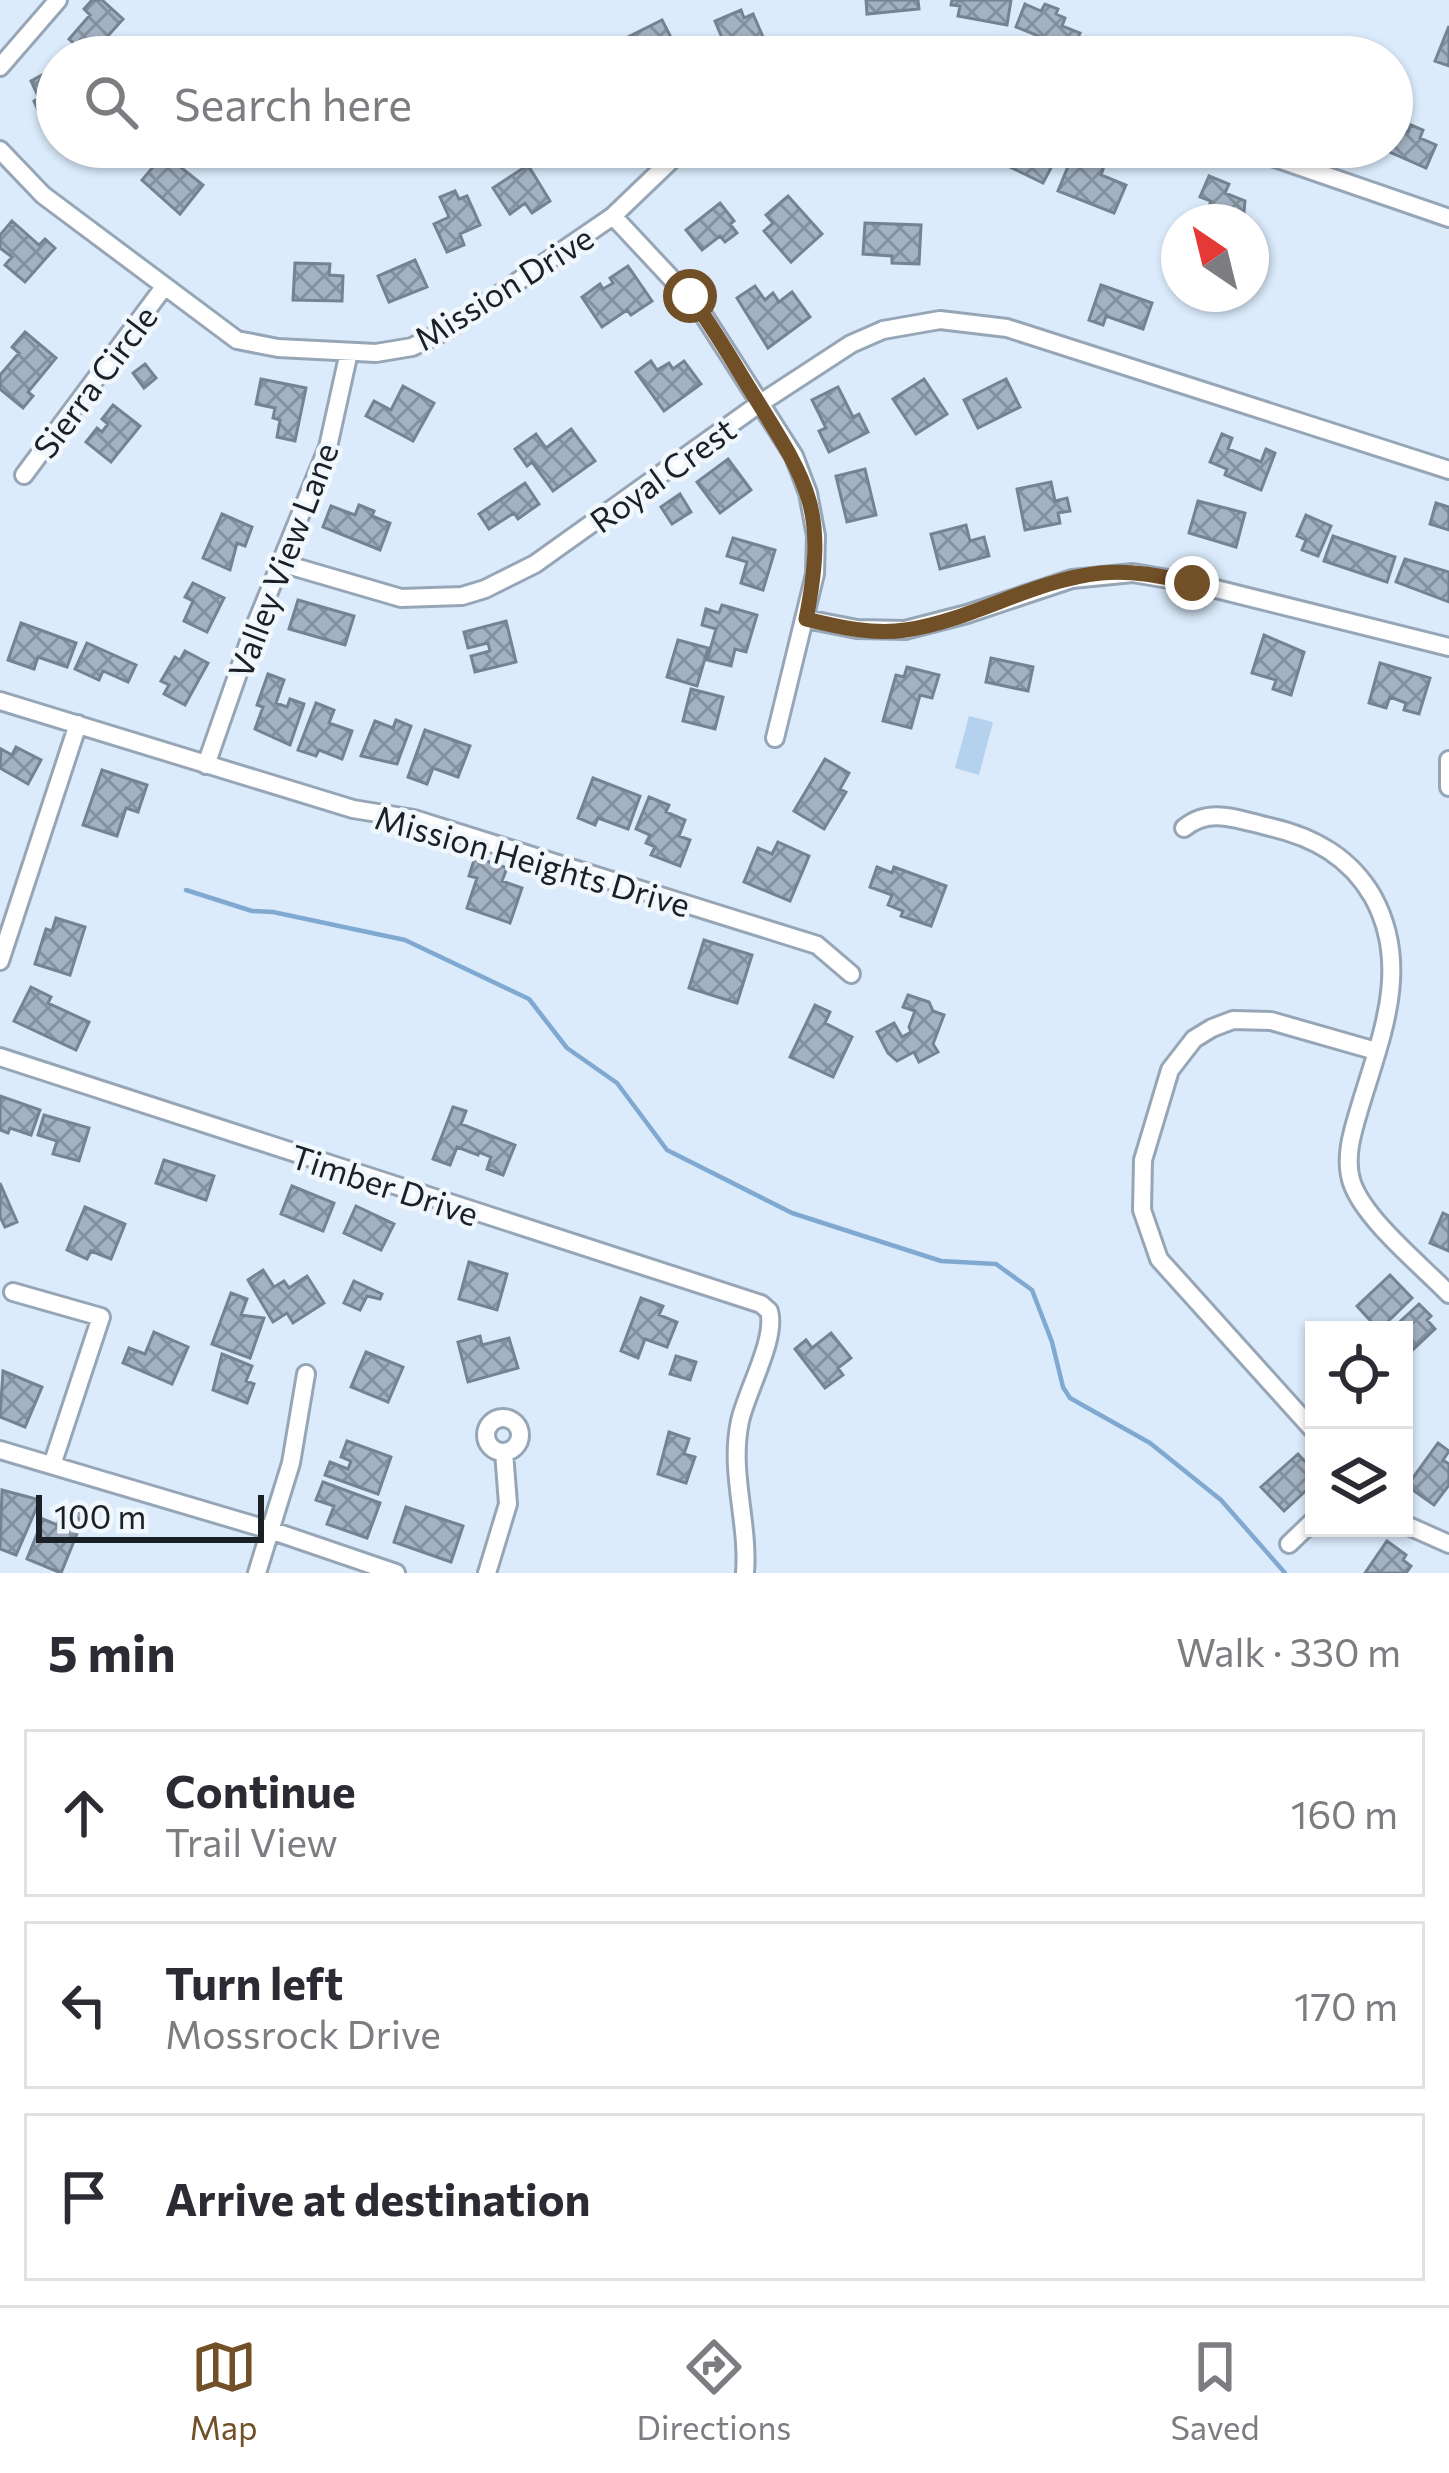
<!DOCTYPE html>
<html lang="en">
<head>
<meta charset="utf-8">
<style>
  :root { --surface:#fff; --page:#f2f2f3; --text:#2b2b33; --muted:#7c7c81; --line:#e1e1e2; --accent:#714f27 }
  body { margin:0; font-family:Commissioner,sans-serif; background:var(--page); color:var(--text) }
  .controls { position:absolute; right:36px; bottom:36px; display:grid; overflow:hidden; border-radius:0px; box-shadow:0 3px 9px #0004 }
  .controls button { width:108px; height:108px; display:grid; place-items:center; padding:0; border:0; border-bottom:3px solid var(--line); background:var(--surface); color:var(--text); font:60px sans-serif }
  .compass { position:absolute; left:1161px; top:204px; width:108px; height:108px; border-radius:50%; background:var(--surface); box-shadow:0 3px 9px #0004; rotate:325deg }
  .scale { position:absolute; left:36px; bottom:30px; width:228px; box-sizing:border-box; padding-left:12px; border:6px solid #1a2026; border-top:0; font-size:33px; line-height:42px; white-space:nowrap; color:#1a2026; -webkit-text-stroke:9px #f0f7fd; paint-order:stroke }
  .stop { position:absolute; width:36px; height:36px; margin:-27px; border:9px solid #714f27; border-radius:50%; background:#fff }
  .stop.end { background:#714f27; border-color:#fff; box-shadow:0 3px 12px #0008 }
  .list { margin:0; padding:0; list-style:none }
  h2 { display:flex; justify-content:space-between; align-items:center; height:156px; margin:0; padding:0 48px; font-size:51px }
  h2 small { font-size:39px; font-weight:400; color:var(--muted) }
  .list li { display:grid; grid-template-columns:78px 1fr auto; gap:36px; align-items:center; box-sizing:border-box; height:168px; margin:0 24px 24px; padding:0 24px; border:3px solid var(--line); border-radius:0px }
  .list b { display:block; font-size:45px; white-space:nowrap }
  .list p { margin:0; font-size:39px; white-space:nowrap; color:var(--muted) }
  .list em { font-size:39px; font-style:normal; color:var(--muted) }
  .icon { flex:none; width:66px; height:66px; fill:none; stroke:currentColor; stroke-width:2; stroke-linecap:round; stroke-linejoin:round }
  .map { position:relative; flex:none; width:1449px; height:1573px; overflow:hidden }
  .search { position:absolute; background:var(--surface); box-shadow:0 3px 9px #0004; left:36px; right:36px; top:36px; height:132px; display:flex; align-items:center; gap:30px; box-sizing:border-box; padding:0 42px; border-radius:66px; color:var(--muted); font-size:45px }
  .sheet { height:732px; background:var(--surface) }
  nav { display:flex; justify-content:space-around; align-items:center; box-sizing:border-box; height:168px; border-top:3px solid var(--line); background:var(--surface); font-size:33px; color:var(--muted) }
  nav a { display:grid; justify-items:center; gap:6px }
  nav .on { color:var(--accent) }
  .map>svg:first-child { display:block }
  .pitch { fill:#b4d1ee }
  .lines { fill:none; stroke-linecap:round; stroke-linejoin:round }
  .stream { stroke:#80a9d1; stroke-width:4.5 }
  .building { fill:url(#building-cross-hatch); stroke:#748392; stroke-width:3 }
  .street-casing { stroke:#97a6b6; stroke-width:22 }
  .street { stroke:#fff; stroke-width:16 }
  .route { stroke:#714f27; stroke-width:15 }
  .labels { text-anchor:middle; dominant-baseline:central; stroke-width:9; stroke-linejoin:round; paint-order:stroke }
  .street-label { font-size:33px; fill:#1a2026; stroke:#f0f7fd }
</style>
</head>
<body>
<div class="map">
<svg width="1449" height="1573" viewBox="0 0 1449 1573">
  <defs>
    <pattern id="building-cross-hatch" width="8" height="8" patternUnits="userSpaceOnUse" patternTransform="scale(3)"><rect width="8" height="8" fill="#a3b2c2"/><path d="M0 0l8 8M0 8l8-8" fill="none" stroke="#84909d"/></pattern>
  </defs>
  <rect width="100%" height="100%" fill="#dbebfb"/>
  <path class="pitch" d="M969 716 993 722 979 775 955 768Z"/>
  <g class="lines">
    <path class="stream" d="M186 890 252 911 273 912 405 940 529 999 567 1048 617 1083 667 1150 792 1213 941 1261 996 1264 1032 1290 1052 1342 1063 1387 1070 1398 1150 1443 1221 1500 1285 1573"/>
  </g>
  <path class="building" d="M92 0H102L123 19 89 57 69 39 90 15 84 9Z
    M866 0H918L919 9 867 14Z
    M952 0H1011L1007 25 958 16 960 6 951 5Z
    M1025 4 1041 11 1045 4 1058 9 1056 14 1065 18 1062 26 1080 33 1073 50 1016 27Z
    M741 10 744 18 753 14 763 37 728 52 715 21Z
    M662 20 679 53 671 57H618L612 45Z
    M1449 26V66L1435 61Z
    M42 75 48 88 57 86V136L51 139 34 101 39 98 31 81Z
    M1392 125 1408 132 1411 125 1423 130 1420 138 1436 145 1426 168 1378 147H1392Z
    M539 147H584L549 166Z
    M1017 147H1062L1043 183 1008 166Z
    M1076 147 1107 158 1101 175 1126 185 1114 213 1058 191Z
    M164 154 203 185 180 214 142 180Z
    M528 165 550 201 532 213 525 203 510 214 493 188Z
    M1209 176 1229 184 1225 193 1245 201 1243 222H1202L1211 201 1200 197Z
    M455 191 459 199 467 196 480 225 460 234 464 245 447 252 434 224 449 217 440 197Z
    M788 196 822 234 791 262 764 231 773 223 766 215Z
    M720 203 734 221 730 224 737 233 725 242 720 236 702 250 686 230Z
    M12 221 39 245 45 239 55 248 25 282 5 265 12 257 0 248V235Z
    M865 223 921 225 919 264 892 263V256L863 254Z
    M415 260 427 287 389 302 378 276Z
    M295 263 330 264 329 275 343 276 342 301 293 300Z
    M628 266 652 301 631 315 627 310 602 327 582 297 600 284 603 289 613 283 610 278Z
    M1101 285 1152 303 1143 329 1106 316 1103 325 1089 320Z
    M755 286 765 300 773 293 779 302 792 292 810 317 768 348 737 298Z
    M25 332 56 358 28 392 33 396 23 408 0 389V375L19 353 12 347Z
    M651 361 657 370 669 363 673 369 684 361 701 384 664 411 636 372Z
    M145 364 156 378 144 388 133 373Z
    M261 379 306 388 295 441 277 437 280 420 273 418 275 408 256 404Z
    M924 379 947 414 916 434 893 399Z
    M1006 379 1020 407 978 428 964 400Z
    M403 386 434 403 413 441 366 416 374 401 391 410Z
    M838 387 853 417 859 414 868 432 829 452 819 431 826 428 812 400Z
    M113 405 140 426 111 462 86 442 97 428 102 432 108 424 102 419Z
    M571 429 595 461 553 491 532 462 527 466 515 449 536 434 546 448Z
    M1222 434 1232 438 1228 449 1261 462 1266 449 1275 453 1261 490 1225 475 1227 469 1210 462Z
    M728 459 751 490 720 513 697 482Z
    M865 469 876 515 847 522 836 476Z
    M1051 482 1055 501 1067 498 1070 511 1058 513 1060 523 1025 530 1017 489Z
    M525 483 539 504 518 519 514 513 489 529 479 514Z
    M680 494 691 512 672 524 661 507Z
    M1198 501 1245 513 1236 547 1189 533Z
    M1436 503 1449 507V530L1430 524Z
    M359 505 374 511 372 516 390 523 380 550 323 527 331 506 355 515Z
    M222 514 252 527 245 546 237 543 230 570 203 558Z
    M1306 515 1331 526 1318 556 1302 550 1306 540 1297 536Z
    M966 525 970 541 984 537 989 556 940 569 931 534Z
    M1333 536 1395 557 1387 582 1324 561Z
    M733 538 775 550 763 590 741 583 747 562 727 556Z
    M1405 559 1449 572V602L1396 582Z
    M193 583 224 598 207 632 184 621 193 601 185 597Z
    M298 600 354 616 345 645 289 629Z
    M722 605 757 615 746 652 735 649 731 666 707 660 716 629 702 625 706 609 719 613Z
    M506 621 516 662 475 672 471 656 490 651 488 643 468 648 464 632Z
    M21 623 76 643 67 667 38 657 34 669 8 660Z
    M1264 635 1304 652 1291 695 1273 689 1276 680 1252 673Z
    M678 640 708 648 697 686 667 677Z
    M87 643 136 665 128 682 103 671 99 680 75 669Z
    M185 651 208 663 185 705 164 694 169 685 161 681 175 657 180 660Z
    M991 658 1033 667 1028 691 986 682Z
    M1380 663 1430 678 1419 714 1404 710 1406 703 1390 697 1386 708 1369 703Z
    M907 667 939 675 932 698 920 695 911 728 883 721 896 675 904 677Z
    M268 674 284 680 276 703 287 707 290 699 304 704 290 745 255 729 263 707 257 705Z
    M691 689 723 697 715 729 683 721Z
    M316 703 334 710 329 723 352 731 342 759 319 750 316 756 298 750Z
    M396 720 411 726 397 764 361 756 375 721 393 728Z
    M425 730 470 746 458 777 433 768 427 784 408 777Z
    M16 747 41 760 28 784 0 768 1 749 12 755Z
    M825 759 849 773 840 789 846 792 824 829 794 811Z
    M102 770 147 785 138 812 126 808 117 836 83 825Z
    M593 778 640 796 628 829 598 818 595 825 578 818Z
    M649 797 669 805 666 812 685 820 679 836 690 840 680 866 651 855 655 847 646 843 650 835 636 829Z
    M778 842 809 856 790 901 744 882 758 848 772 854Z
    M475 857 507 868 502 881 522 888 510 923 467 908 477 878 469 876Z
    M877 867 892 873 894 867 946 886 931 926 901 916 903 911 888 905 892 895 870 887Z
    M56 918 85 927 70 975 35 964 46 929 52 931Z
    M704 940 752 955 737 1003 689 988Z
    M31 987 51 997 48 1003 89 1022 76 1050 14 1021Z
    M908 995 929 1002 933 1011 944 1015 933 1044 938 1052 919 1062 914 1052 897 1061 888 1053 877 1032 894 1023 902 1037 911 1032 909 1027 915 1011 903 1007Z
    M815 1005 830 1012 825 1023 852 1037 833 1077 790 1057Z
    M0 1096 40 1110 31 1135 10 1128 8 1133 0 1130Z
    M453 1107 466 1111 461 1124 515 1145 503 1175 487 1169 491 1157 479 1152 478 1155 457 1147 450 1165 433 1159Z
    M44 1115 89 1128 79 1161 53 1154 57 1141 38 1135Z
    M164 1160 214 1176 206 1200 156 1183Z
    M0 1183 17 1222 5 1227 0 1217Z
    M292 1186 334 1203 323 1231 281 1214Z
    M356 1206 394 1224 381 1250 344 1233Z
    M85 1207 125 1224 111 1259 91 1251 87 1259 67 1250Z
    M1443 1213 1449 1216V1251L1430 1243Z
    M469 1262 507 1274 497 1310 459 1299Z
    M263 1270 274 1287 284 1281 289 1288 307 1276 324 1303 293 1323 287 1313 273 1322 248 1280Z
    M1390 1275 1412 1298 1379 1330 1357 1306Z
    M354 1281 382 1294 380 1299 367 1296 360 1310 344 1303Z
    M231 1293 247 1299 241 1315 264 1318 250 1358 212 1344Z
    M641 1298 663 1306 659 1315 677 1322 667 1347 645 1339 638 1358 621 1351Z
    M1419 1304 1431 1316 1427 1320 1435 1329 1404 1358V1330H1391Z
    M154 1332 188 1347 172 1384 123 1363 129 1348 145 1354Z
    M831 1333 851 1358 838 1368 843 1375 825 1388 795 1349 806 1340 812 1348Z
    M480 1336 482 1345 509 1338 518 1368 468 1382 458 1342Z
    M366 1352 403 1367 388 1402 351 1387Z
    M222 1354 252 1366 246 1381 254 1384 247 1403 213 1390Z
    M676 1356 696 1362 690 1380 670 1374Z
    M3 1371 42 1387 25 1427 0 1417Z
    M669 1432 689 1439 684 1454 695 1457 686 1483 658 1474Z
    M347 1441 391 1457 378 1494 325 1475 330 1462 348 1469 351 1461 341 1457Z
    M1438 1443 1449 1451 1443 1460 1449 1464V1485L1434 1505 1407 1486Z
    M1298 1454 1314 1471V1483L1284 1511 1261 1487Z
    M323 1482 380 1503 367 1538 327 1524 334 1506 316 1500Z
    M2 1490 40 1500 16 1555 0 1549Z
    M65 1506 85 1514 61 1573 27 1559 43 1519 57 1525Z
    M406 1507 463 1526 451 1562 394 1542Z
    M1387 1541 1406 1555 1403 1560 1411 1566 1406 1573H1365Z"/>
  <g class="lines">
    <g class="street-casing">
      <path id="street" d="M885 57H947
        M0 67 58 0
        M1243 147 1449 218
        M0 150 43 195 237 340 278 348 376 353 412 347 447 330 613 216 685 147
        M613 216 699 308 794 456 808 493 816 536 815 574 775 738
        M24 475 164 287
        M281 563 401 598 462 596 485 589 535 564 759 404 851 344 883 330 940 320 1007 328 1449 470
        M806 619 857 629 905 630 967 614 1072 579 1133 573 1192 583 1449 647
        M0 701 353 809 414 819 817 945 851 974
        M1449 760V787
        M206 765 251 636 328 447 349 352
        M1184 828C1210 806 1239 820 1270 827 1314 837 1350 857 1373 897 1412 968 1380 1039 1359 1110 1352 1133 1344 1159 1352 1183 1365 1220 1421 1265 1449 1294
        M0 961 78 724
        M0 1057 761 1304 769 1311C777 1338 747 1390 740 1421 729 1473 749 1522 745 1573
        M13 1292 101 1317 52 1465
        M486 1435a17 17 0 1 1 34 0a17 17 0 1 1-34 0Z
        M1314 1431 1159 1259 1142 1210 1143 1160 1170 1070 1194 1039 1212 1028 1233 1020 1271 1021 1376 1051
        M0 1450 270 1530 396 1573
        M1404 1524 1449 1544
        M1289 1544 1314 1520
        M257 1573 291 1463 306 1374
        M487 1573 508 1504 504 1452"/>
    </g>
    <use href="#street" class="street"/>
  </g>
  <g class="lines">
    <path class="route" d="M690 296C714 328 734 364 756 399 811 487 827 513 806 619 838 627 873 635 906 630 973 620 1033 580 1101 573 1132 570 1162 576 1192 583"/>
  </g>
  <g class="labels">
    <g class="street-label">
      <text transform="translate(503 287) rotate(-32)">Mission Drive</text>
      <text transform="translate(94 381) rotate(-53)">Sierra Circle</text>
      <text transform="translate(662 474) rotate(-36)">Royal Crest</text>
      <text transform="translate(282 560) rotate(-69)">Valley View Lane</text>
      <text transform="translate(533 860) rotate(16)">Mission Heights Drive</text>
      <text transform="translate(385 1184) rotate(18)">Timber Drive</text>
    </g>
  </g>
</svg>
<div class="controls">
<button><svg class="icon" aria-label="locate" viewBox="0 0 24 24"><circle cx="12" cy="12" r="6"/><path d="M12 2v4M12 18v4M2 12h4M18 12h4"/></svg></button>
<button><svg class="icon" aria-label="layers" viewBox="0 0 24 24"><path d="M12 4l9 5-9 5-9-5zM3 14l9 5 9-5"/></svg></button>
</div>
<svg class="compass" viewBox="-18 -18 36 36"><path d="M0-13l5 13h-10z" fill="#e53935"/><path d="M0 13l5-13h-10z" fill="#7c7c81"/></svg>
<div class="scale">100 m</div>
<div class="stop" style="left:690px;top:296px"></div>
<div class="stop end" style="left:1192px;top:583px"></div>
<div class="search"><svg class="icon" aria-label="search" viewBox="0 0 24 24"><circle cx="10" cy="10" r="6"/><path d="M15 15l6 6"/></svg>Search here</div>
</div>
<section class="sheet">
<h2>5 min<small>Walk · 330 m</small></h2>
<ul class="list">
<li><svg class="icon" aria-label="ahead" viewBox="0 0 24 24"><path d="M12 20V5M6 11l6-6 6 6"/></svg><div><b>Continue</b><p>Trail View</p></div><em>160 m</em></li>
<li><svg class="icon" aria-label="left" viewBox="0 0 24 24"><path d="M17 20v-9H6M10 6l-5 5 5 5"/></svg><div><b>Turn left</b><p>Mossrock Drive</p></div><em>170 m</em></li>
<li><svg class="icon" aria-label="arrive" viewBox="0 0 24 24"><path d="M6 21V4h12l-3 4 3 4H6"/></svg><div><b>Arrive at destination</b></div></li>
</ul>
</section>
<nav>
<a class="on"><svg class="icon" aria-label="map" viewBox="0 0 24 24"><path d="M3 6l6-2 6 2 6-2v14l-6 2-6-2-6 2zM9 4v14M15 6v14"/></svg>Map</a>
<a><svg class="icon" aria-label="directions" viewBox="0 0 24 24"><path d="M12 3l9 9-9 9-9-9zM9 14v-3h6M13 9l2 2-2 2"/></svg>Directions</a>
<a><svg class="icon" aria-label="saved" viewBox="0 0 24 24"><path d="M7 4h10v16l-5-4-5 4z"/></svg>Saved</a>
</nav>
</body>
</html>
